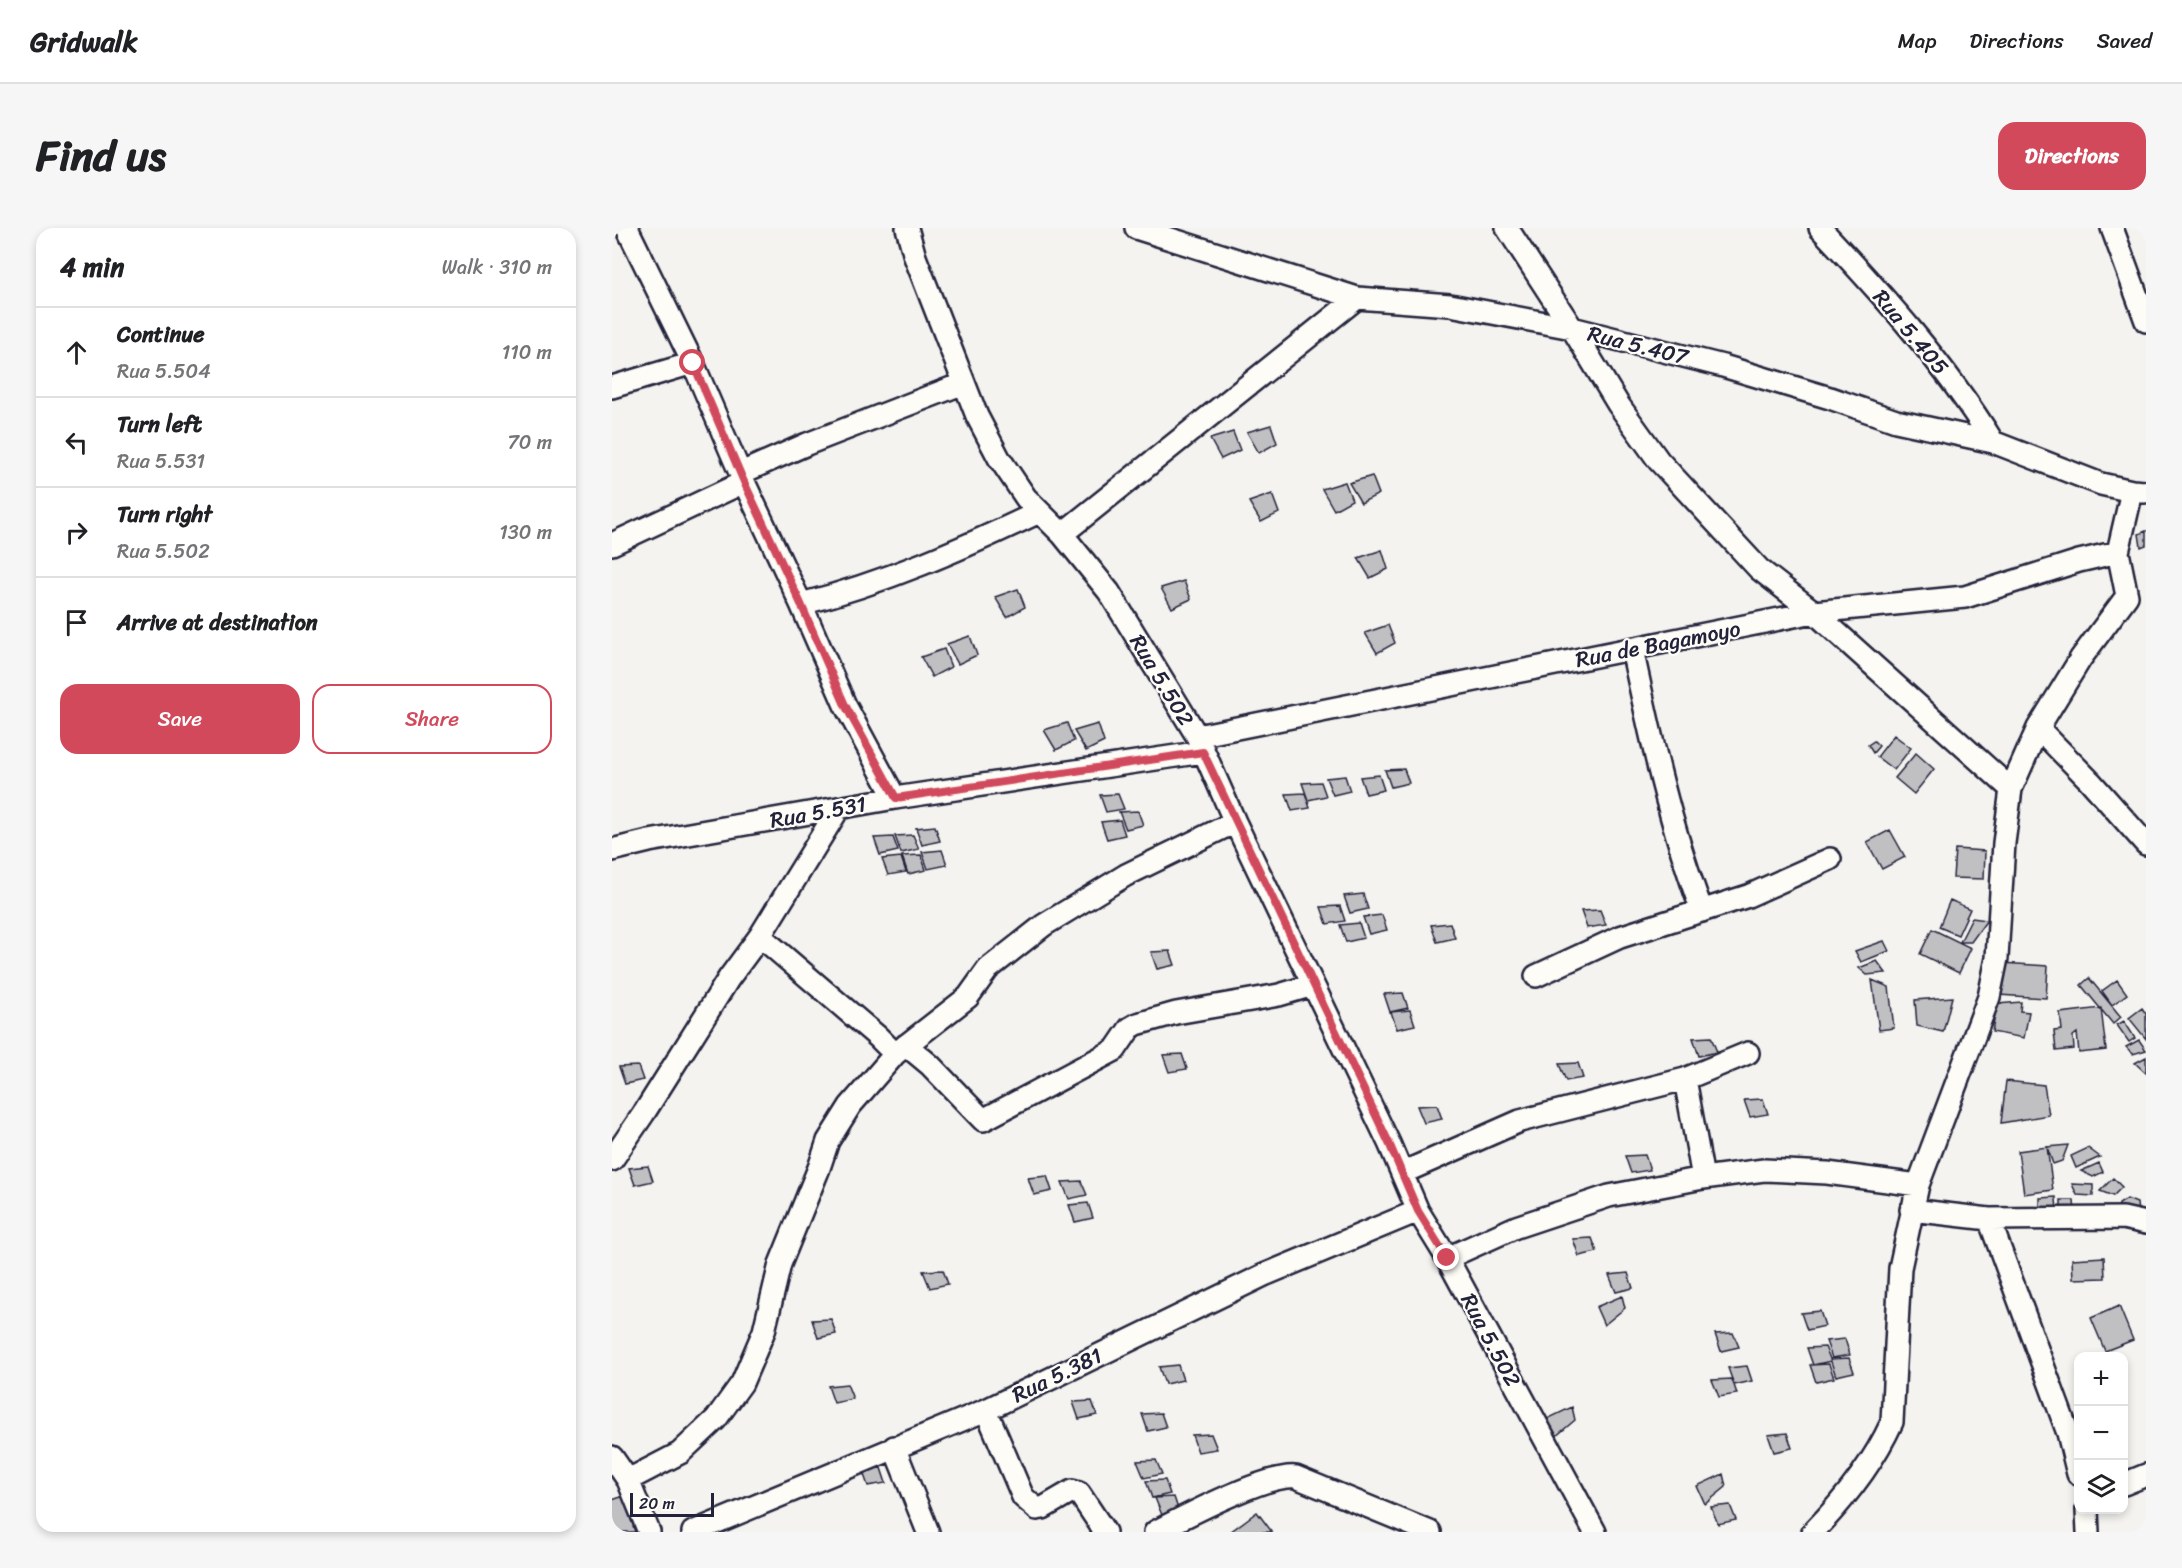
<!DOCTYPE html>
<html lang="en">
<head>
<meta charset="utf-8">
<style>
  :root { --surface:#fff; --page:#f6f6f6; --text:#202124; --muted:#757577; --line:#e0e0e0; --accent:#d1495b }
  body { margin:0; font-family:Sriracha,sans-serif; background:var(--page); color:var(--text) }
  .controls { position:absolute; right:18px; bottom:18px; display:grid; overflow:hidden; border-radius:12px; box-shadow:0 3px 9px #0003 }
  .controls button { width:54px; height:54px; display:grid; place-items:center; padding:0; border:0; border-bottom:2px solid var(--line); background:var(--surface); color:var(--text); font:30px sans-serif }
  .scale { position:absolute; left:18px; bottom:15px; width:84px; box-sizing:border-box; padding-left:6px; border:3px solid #22223b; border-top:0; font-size:16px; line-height:21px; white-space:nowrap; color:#22223b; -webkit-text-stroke:4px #fdfcf7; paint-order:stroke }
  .stop { position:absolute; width:18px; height:18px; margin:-14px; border:4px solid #d1495b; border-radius:50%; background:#fff }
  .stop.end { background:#d1495b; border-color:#fff; box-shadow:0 2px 6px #0008 }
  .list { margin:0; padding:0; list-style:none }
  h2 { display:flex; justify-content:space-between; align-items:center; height:78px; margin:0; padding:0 24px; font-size:26px }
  h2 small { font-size:20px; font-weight:400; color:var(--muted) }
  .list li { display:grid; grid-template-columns:39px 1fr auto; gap:18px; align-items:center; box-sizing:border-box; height:90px; padding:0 24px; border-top:2px solid var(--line) }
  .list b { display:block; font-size:22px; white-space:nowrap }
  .list p { margin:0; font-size:20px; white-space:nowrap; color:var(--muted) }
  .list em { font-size:20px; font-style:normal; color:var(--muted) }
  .actions { display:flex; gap:12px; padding:18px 24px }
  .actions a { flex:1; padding:14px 0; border:2px solid var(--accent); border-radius:18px; text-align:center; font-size:21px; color:var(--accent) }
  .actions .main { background:var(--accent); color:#fff }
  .icon { flex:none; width:33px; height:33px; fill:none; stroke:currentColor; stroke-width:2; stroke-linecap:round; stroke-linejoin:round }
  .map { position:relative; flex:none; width:1534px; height:1304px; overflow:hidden; border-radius:18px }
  header { display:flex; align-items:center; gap:36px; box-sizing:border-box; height:84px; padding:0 30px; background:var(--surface); border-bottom:2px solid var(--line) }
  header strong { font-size:28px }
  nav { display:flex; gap:33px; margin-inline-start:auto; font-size:21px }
  .intro { display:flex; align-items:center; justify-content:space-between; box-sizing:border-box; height:144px; padding:0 36px }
  h1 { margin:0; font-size:42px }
  .button { padding:15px 27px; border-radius:18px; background:var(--accent); color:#fff; font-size:21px; font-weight:700 }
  main { display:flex; gap:36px; padding:0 36px }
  aside { flex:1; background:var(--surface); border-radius:18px; box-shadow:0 3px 9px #0003 }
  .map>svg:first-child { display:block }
  .building { fill:#c0bfc2; stroke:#22223b; stroke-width:1.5 }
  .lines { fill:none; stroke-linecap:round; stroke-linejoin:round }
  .street-casing { stroke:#22223b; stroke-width:26 }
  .street { stroke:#fdfcf7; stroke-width:21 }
  .route { stroke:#d1495b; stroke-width:8 }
  .labels { text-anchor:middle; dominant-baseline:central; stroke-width:4.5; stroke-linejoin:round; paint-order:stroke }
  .street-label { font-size:22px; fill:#22223b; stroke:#fdfcf7 }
</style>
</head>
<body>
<header>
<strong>Gridwalk</strong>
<nav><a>Map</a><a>Directions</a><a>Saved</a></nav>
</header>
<div class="intro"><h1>Find us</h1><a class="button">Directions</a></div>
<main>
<aside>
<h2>4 min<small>Walk · 310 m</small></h2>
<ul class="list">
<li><svg class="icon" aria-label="ahead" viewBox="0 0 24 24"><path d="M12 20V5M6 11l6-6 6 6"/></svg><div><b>Continue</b><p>Rua 5.504</p></div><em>110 m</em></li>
<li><svg class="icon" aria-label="left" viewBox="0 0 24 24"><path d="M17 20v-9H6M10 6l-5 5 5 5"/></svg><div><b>Turn left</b><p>Rua 5.531</p></div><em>70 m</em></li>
<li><svg class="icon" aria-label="right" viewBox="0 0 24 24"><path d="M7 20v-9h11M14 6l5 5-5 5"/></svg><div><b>Turn right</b><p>Rua 5.502</p></div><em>130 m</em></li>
<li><svg class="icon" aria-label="arrive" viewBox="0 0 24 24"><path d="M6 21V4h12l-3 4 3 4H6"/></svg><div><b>Arrive at destination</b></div></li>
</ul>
<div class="actions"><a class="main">Save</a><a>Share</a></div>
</aside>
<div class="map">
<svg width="1534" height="1304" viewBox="0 0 1534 1304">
  <rect width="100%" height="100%" fill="#f4f3ef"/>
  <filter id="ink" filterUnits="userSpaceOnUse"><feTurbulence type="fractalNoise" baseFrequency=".0167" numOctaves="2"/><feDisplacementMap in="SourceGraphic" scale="12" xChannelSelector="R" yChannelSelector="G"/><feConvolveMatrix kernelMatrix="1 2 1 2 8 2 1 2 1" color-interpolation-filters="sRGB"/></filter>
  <g filter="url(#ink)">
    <path class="building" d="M659 197 665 215 647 225 635 204Z
      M621 204 628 222 609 231 598 211Z
      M760 248 767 266 749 275 737 255Z
      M733 254 740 272 722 282 710 261Z
      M660 266 667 285 649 294 637 274Z
      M1534 303V317L1529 319 1527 306Z
      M770 322 776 341 758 350 746 330Z
      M572 353 579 371 560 380 549 360Z
      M406 361 413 379 395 389 383 369Z
      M776 397 783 415 765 425 753 405Z
      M358 408 365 427 346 436 335 416Z
      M332 421 339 439 320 449 309 429Z
      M455 495 462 513 444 522 432 502Z
      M486 496 492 514 474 523 462 503Z
      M1282 507 1299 520 1282 542 1265 529Z
      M1262 513 1267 518 1261 525 1256 517Z
      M1304 525 1322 541 1302 566 1283 550Z
      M792 541 797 555 779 559 773 542Z
      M767 547 772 562 754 566 748 549Z
      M733 548 738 563 721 567 714 550Z
      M709 554 714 568 696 572 690 555Z
      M693 565 698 580 680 583 674 566Z
      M506 566 512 581 494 584 488 567Z
      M526 583 531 597 514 601 507 584Z
      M508 592 513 607 495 611 489 594Z
      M323 598 328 613 310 617 304 600Z
      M1278 602 1293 629 1270 641 1255 614Z
      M301 607 307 621 289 625 283 608Z
      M281 609 286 623 268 627 262 610Z
      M1343 621 1373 623 1372 651 1341 650Z
      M330 622 335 637 316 641 310 624Z
      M309 627 314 642 296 646 290 628Z
      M289 629 294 644 276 647 270 631Z
      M751 666 756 681 738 685 732 668Z
      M1338 672 1358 681 1346 707 1327 699Z
      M728 678 733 693 715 696 709 679Z
      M988 682 994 697 975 700 969 683Z
      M770 687 775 702 757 706 751 689Z
      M1360 690 1375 692 1359 714H1348Z
      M747 695 752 710 734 714 728 697Z
      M838 695 843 710 825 714 819 697Z
      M1320 701 1359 720 1347 745 1308 726Z
      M1272 713 1277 723 1249 734 1243 723Z
      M558 723 563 737 545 741 539 724Z
      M1265 733 1274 745 1255 747 1247 740Z
      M1389 735 1436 738 1434 770 1387 767Z
      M1477 750 1509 789 1501 796 1469 757Z
      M1260 752 1277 759 1282 800 1267 802Z
      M1505 752 1515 766 1500 777 1490 763Z
      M791 765 796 780 778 784 772 766Z
      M1340 769 1331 804 1305 798 1303 772Z
      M1409 774 1408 783 1417 784 1412 810 1380 804 1385 776Z
      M1489 780 1494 822 1467 825 1465 805 1461 808 1462 821 1444 823 1442 803 1450 802 1448 785Z
      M1530 780 1534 786V811L1517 790Z
      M798 782 803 797 785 801 779 784Z
      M1512 793 1523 810 1517 814 1505 797Z
      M1099 809 1105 824 1087 828 1081 810Z
      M1527 812 1534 822 1521 826 1514 819Z
      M570 826 575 841 557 844 551 827Z
      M1534 829V845L1523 835Z
      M966 835 971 850 954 853 947 836Z
      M26 838 31 852 13 856 7 839Z
      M1394 853 1432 857 1437 887 1389 895Z
      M1151 871 1156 886 1138 889 1132 872Z
      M825 877 830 891 812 895 805 878Z
      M1456 917 1450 933 1441 936 1435 919Z
      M1435 919 1441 962 1412 966 1406 923Z
      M1476 920 1488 929 1464 940 1459 928Z
      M1033 927 1038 942 1019 945 1013 928Z
      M1487 935 1491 944 1481 949 1469 943Z
      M36 938 41 953 23 957 17 940Z
      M435 948 440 963 422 967 416 950Z
      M1501 950 1510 959 1501 968 1488 963Z
      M469 953 475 967 457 971 450 954Z
      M1460 956 1481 957V968L1465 967Z
      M1444 969 1445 986 1428 987V970Z
      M1515 971 1525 975 1526 985 1506 982 1507 976Z
      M1449 972H1462L1463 985H1449Z
      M476 975 481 990 463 994 457 977Z
      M980 1010 985 1024 967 1028 961 1011Z
      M1492 1029 1493 1050 1461 1051 1460 1031Z
      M331 1042 336 1056 318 1060 311 1043Z
      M1016 1045 1021 1060 1004 1064 997 1047Z
      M1010 1068 1013 1080 992 1097 984 1079Z
      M1507 1078 1521 1112 1493 1123 1479 1090Z
      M1208 1083 1213 1098 1195 1102 1189 1085Z
      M219 1091 224 1106 206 1110 200 1092Z
      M1121 1105 1127 1119 1109 1123 1103 1106Z
      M1233 1111 1238 1127 1220 1130 1214 1113Z
      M1213 1119 1219 1133 1201 1137 1195 1120Z
      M1237 1130 1242 1144 1224 1148 1218 1131Z
      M1217 1136 1222 1150 1204 1154 1198 1137Z
      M566 1137 571 1152 553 1156 547 1139Z
      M1135 1138 1140 1153 1122 1157 1116 1140Z
      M1120 1151 1125 1166 1107 1169 1100 1152Z
      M235 1156 241 1171 222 1175 216 1158Z
      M480 1173 485 1187 467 1191 461 1174Z
      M960 1179 963 1192 943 1209 935 1191Z
      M549 1185 554 1199 536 1203 530 1186Z
      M1175 1205 1180 1220 1162 1224 1156 1207Z
      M599 1206 605 1221 586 1224 580 1207Z
      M544 1232 550 1246 532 1250 525 1233Z
      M269 1240 274 1255 256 1258 250 1241Z
      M1111 1246 1114 1259 1093 1276 1085 1258Z
      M553 1252 558 1266 540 1270 534 1253Z
      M12 1268 23 1304H0V1272Z
      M562 1269 567 1284 550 1287 543 1270Z
      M1118 1277 1124 1292 1106 1296 1099 1279Z
      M645 1284 660 1304H618Z"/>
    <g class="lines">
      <g class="street-casing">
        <path id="street" d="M15 0 81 135 132 254 189 376 233 477 283 570
          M295 0 303 29 365 188 387 230 414 270 450 306 497 364 585 508 623 594 777 915 806 983 835 1030 983 1304
          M524 0 745 70 838 77 960 100 1111 138 1218 170 1284 193 1381 214 1489 256 1520 263 1533 264
          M895 0 960 100 1006 176 1047 233 1147 341 1202 384 1399 561
          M1208 0C1271 67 1333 136 1381 214
          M1500 0 1534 93
          M0 159 81 135
          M129 245 195 216 352 155
          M450 306 745 70
          M0 316 132 254
          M189 376C272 355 350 321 427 284
          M1020 421C1039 510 1058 598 1090 683
          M1426 500 1478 553 1534 616
          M585 508 1202 384 1353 369 1467 333 1506 324
          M0 622 37 613 283 570 591 524
          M148 708 266 809 283 826
          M924 748 1008 709 1136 668 1218 631
          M294 817 318 837 371 892 503 822 518 800 525 796 564 785 667 767 701 757
          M1073 851 1091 950
          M0 932 32 885 117 750 148 708 227 580
          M790 945 908 893 1073 851 1136 825
          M1299 982 1377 991 1511 990 1534 995
          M1377 991 1456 1205 1466 1246
          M835 1030 904 999 997 968 1091 950 1152 942 1215 945 1306 957
          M374 1182 411 1269 425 1281 431 1280 460 1263 467 1265 493 1304
          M282 1219 316 1304
          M0 1229 16 1252 37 1304
          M16 1252 68 1225 104 1191 130 1155 152 1103 168 1036 207 940 216 913 238 878 283 826 356 769 376 741 432 697 514 647 623 594
          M1512 1256 1534 1247
          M1475 1282 1476 1304
          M81 1304 374 1182 652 1047 806 983
          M543 1304C570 1290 656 1245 684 1249L818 1304
          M1201 1304C1233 1271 1261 1236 1280 1194L1288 1040 1306 957 1377 769 1385 730 1392 615 1399 561 1426 500 1469 430 1515 368 1506 324 1520 263"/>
      </g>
      <use href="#street" class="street"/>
    </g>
  </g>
  <g class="lines" filter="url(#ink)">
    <path class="route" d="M81 135 132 254 189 376 233 477 284 570 591 524 777 915 806 983 835 1030"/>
  </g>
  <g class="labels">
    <g class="street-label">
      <text transform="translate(1299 104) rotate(50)">Rua 5.405</text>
      <text transform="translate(1026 117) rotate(14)">Rua 5.407</text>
      <text transform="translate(1046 416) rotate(-11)">Rua de Bagamoyo</text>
      <text transform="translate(550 452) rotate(59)">Rua 5.502</text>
      <text transform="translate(206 584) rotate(-10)">Rua 5.531</text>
      <text transform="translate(879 1112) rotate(62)">Rua 5.502</text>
      <text transform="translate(445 1147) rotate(-26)">Rua 5.381</text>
    </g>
  </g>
</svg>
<div class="controls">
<button>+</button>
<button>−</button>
<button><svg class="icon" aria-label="layers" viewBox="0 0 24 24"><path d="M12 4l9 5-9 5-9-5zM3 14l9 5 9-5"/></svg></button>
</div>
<div class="scale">20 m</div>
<div class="stop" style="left:81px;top:135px"></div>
<div class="stop end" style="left:835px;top:1030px"></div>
</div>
</main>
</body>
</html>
